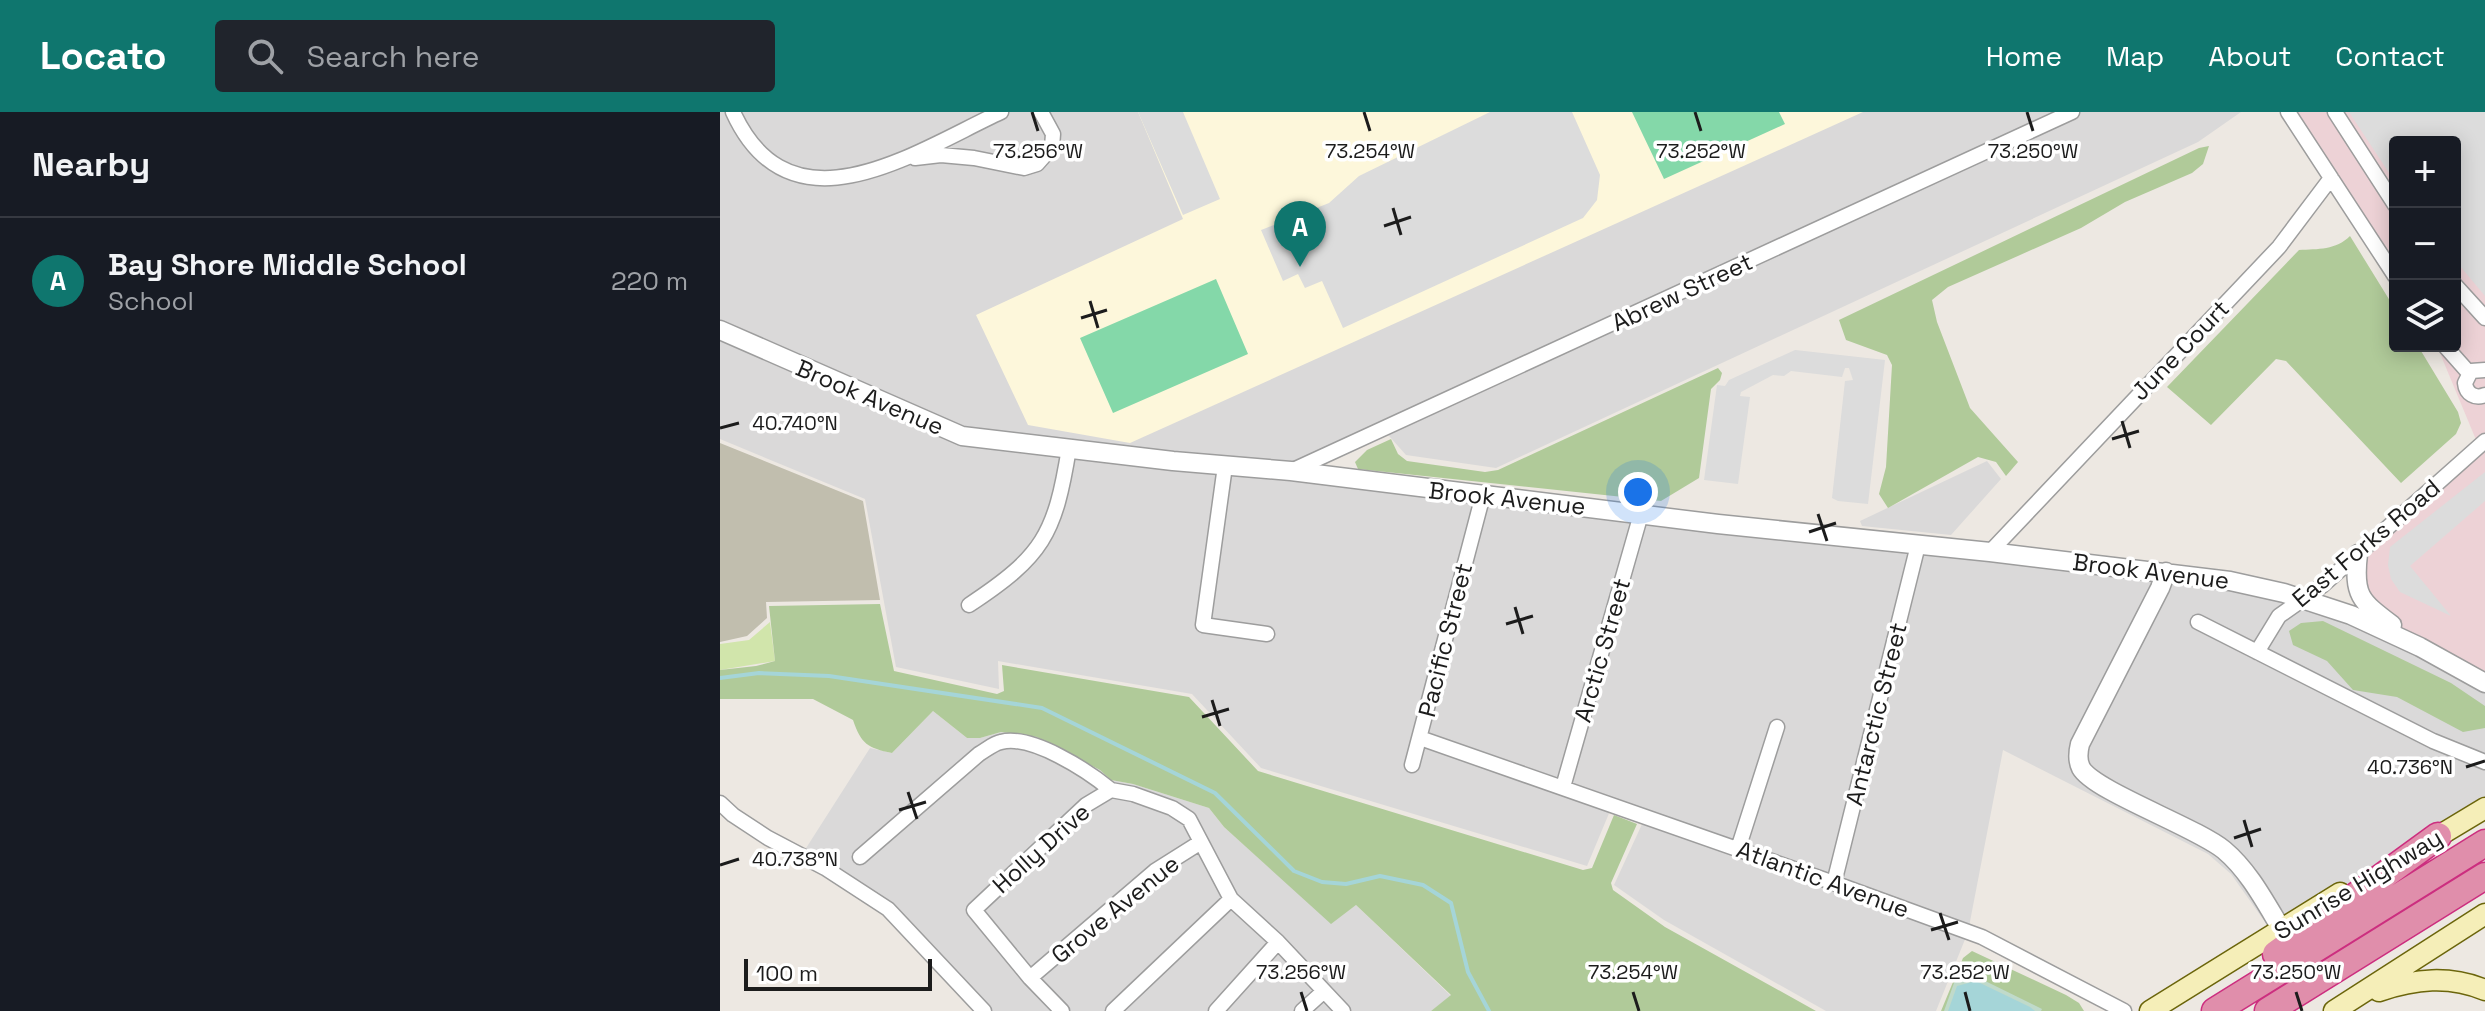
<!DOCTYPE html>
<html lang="en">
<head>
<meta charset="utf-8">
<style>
  :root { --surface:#171b24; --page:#20242c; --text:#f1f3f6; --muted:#9ea1a6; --line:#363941; --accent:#0f766e }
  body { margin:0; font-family:"Space Grotesk",sans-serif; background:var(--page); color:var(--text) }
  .controls { position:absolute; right:24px; top:24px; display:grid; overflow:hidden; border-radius:8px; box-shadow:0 4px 20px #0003 }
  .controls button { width:72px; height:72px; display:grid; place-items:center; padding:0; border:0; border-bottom:2px solid var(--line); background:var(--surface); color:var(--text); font:40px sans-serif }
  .scale { position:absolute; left:24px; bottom:20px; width:188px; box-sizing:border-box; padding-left:8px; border:4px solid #1c1c1c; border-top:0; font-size:22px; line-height:28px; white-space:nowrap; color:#1c1c1c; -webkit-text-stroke:6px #fff; paint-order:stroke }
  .you { position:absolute; left:918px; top:380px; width:28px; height:28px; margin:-20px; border:6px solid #fff; border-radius:50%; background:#1a73e8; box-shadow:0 0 0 12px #1a73e833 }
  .badge { display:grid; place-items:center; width:52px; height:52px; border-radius:50%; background:var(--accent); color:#fff; font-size:26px; font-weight:700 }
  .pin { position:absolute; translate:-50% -66px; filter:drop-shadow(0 2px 4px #0008) }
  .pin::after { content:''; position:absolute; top:42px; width:28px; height:24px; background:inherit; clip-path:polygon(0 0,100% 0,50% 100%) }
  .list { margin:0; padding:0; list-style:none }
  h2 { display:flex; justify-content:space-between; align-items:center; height:104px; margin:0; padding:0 32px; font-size:34px }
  h2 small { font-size:26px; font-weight:400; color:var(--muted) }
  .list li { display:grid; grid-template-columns:52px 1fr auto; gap:24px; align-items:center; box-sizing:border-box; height:128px; padding:0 32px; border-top:2px solid var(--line) }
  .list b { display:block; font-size:30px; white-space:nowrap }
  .list p { margin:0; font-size:26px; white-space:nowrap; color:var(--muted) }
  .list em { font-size:26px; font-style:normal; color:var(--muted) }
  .icon { flex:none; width:44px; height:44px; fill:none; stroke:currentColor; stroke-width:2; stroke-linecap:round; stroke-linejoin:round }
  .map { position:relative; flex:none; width:1765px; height:899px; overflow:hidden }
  header { display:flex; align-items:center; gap:48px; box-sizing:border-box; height:112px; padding:0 40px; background:var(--accent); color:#fff }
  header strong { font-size:38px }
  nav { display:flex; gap:44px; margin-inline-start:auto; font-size:28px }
  .search { width:560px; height:72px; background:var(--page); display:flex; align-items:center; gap:20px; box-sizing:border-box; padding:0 28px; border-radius:8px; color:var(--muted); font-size:30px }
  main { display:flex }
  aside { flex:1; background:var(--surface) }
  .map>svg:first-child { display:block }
  .residential { fill:#dad9d9 }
  .commercial { fill:#edd2d6 }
  .education { fill:#fdf7db }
  .construction { fill:#c1beae }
  .grass { fill:#d1e5ab }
  .forest { fill:#b0ca99 }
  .wetland { fill:#c0daca }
  .pitch { fill:#84d8a9 }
  .parking { fill:#dcdcdc }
  .water { fill:#a5d5d8 }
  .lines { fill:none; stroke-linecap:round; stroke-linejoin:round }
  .stream { stroke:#a5d5d8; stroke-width:4 }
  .minor-casing { stroke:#9d9d9d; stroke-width:17 }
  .tertiary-casing { stroke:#9d9d9d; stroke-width:21 }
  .secondary-casing { stroke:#6b650b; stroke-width:23 }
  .motorway-casing { stroke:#cc2e7f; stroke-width:29 }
  .minor { stroke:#fff; stroke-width:14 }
  .tertiary { stroke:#fff; stroke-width:18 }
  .secondary { stroke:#f5eeb8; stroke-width:20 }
  .motorway { stroke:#e08eab; stroke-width:26 }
  .ticks { fill:none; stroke:#1c1c1c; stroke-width:3 }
  .labels { text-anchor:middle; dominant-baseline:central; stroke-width:7; stroke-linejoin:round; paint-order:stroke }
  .street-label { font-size:24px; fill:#1c1c1c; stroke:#fff }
  .ticks-label { font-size:20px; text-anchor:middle; fill:#1c1c1c; stroke:#fff; stroke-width:7; stroke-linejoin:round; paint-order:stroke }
</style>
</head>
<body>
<header>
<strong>Locato</strong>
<div class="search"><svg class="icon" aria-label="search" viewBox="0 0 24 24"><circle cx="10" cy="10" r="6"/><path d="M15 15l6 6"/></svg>Search here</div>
<nav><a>Home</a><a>Map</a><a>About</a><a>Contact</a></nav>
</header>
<main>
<aside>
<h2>Nearby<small></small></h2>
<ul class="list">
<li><span class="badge">A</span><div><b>Bay Shore Middle School</b><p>School</p></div><em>220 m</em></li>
</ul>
</aside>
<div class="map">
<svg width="1765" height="899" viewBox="0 0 1765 899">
  <rect width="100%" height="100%" fill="#ede8e2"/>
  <path class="residential" d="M0 0H1521L1478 30 776 356 686 343 662 316 573 359 1564 481 1765 571V696L1550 817 1511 762 1488 742 1283 638 1248 820 1216 899H1106L944 808 894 773 923 710 890 699 867 754 541 656 472 582 278 549 279 577 176 555 145 387 0 327Z
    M1267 349 1281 367 1231 423 1142 414 1140 409Z
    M213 599 247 626H260L281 620 317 625 380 658 391 668 413 672 489 696 504 715 611 811 636 793 731 884 711 899H264L168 797 81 744 150 636 172 641Z"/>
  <path class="commercial" d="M1568 0H1765V571L1651 497 1638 442 1759 335 1717 234H1735V30H1675V164Z"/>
  <path class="education" d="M418 0H1143L410 331 308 313 256 203 463 107Z"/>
  <path class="construction" d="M0 331 143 389 160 488 46 490 47 506 27 524 0 530Z"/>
  <path class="grass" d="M50 510 55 549 0 558V532L29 528Z"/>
  <path class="forest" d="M1489 34 1483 52 1472 61 1405 90 1361 116 1228 175 1212 188 1217 210 1250 296 1298 350 1286 364 1276 350 1258 345 1168 396 1159 382 1166 355 1172 253 1167 243 1126 228 1119 208 1479 36Z
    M1630 124 1675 197V234H1698L1738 300 1741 311 1736 322 1681 371 1566 249 1556 247 1491 313 1447 275 1579 138C1598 137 1616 138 1630 124Z
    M998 256 1002 261 1000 268 991 277 979 366 941 389 638 357 635 350 647 338 671 327 678 342 687 349 765 360 778 358Z
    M160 492 174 559 277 582 284 579 282 553 469 585 538 659 863 758 872 756 894 703 917 712 891 771 893 778 945 815 1096 899H711L731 883 636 793 611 812 504 715 489 696 413 672 391 668 380 658 317 625 281 620 260 626H247L213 599 172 641C148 636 141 632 133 608L93 587H0V558L36 554 55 549 49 494Z
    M1603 509 1731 571 1765 594V616L1743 620 1677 585 1633 578 1607 549 1573 533 1569 519 1581 511Z
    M1252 839 1346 883 1359 891 1364 899H1221L1243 846Z"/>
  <path class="wetland" d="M1246 864 1257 865 1322 897 1321 899H1224L1234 871Z"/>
  <path class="pitch" d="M912 0H1059L1065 12 944 67Z
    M496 167 528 242 393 301 360 226Z"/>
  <path class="parking" d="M418 0H463L500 87 463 103Z
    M770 0H852L880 63 877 88 863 106 623 216 602 169 585 176 578 162 563 169 541 118 609 91 639 64Z
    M1629 0H1765V184L1735 148V30H1675V70Z
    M1075 238 1165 248 1148 392 1118 389 1112 386 1125 269 1133 268 1129 256H1125L1122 265 1071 259 1064 264 1053 263 1021 280 1020 284 1030 285 1018 372 984 368 997 273 1005 274 1009 268Z
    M1765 360V389L1690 454 1731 504 1680 480 1671 467 1668 453 1670 435Z"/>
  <path class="water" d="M1256 869 1310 895 1315 899H1228L1237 874Z"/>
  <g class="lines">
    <path class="stream" d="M0 566 39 561 109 564 322 596 495 681 574 759 602 770 626 772 660 764 703 773 731 791 748 860 769 899"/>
    <g class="minor-casing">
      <path id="minor" d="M13 0C71 127 196 39 281 0
        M1568 0 1675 164
        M1615 0 1675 93
        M195 46 221 43 254 46 304 56 317 52 332 35 333 22 321 0
        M1735 173 1765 206
        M1725 234 1749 261
        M1765 258 1751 259 1745 271C1746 282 1755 287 1765 283
        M505 354 483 513 547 522
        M571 359 1352 0
        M1270 440 1559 135 1611 66
        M249 493C323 444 335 423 349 336
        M1478 510 1713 629 1765 650
        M1537 540 1559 504 1603 473 1765 329
        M700 626 1114 771 1262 825 1404 899
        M692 653 763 383
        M843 675 921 402
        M0 691 13 703 48 726 105 756 168 797 264 899
        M1018 737 1057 615
        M140 745 259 642C266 638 274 631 281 630 312 622 368 659 391 678
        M1114 771 1198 433
        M310 866 435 759 481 730
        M342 899 310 866 254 798 366 693 391 678 413 682 452 696 469 707 511 787 558 830 623 899
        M393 899 511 787
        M496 899 558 830
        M582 899 604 879"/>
    </g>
    <g class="tertiary-casing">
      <path id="tertiary" d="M0 218 242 324 453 349 571 359 998 412 1270 440 1510 469 1564 481 1631 503 1700 535 1765 571
        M1638 442C1633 483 1640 489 1672 513
        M1446 460 1440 476 1360 632C1358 640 1357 648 1361 656 1374 679 1476 715 1504 738 1529 759 1545 790 1562 818"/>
    </g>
    <g class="secondary-casing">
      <path id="secondary" d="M1707 731 1765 696
        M1659 879C1695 867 1729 863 1765 878
        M1430 899 1620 781
        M1614 899 1765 802"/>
    </g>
    <g class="motorway-casing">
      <path id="motorway" d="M1556 842 1718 724
        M1495 899 1765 731
        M1548 899 1765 764"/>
    </g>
    <use href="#minor" class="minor"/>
    <use href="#tertiary" class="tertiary"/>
    <use href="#secondary" class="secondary"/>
    <use href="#motorway" class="motorway"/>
  </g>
  <path class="ticks" d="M312 0 318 19M644 0 650 19M975 0 981 19M1307 0 1313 19M673 96 681 123M664 114 691 105M370 189 378 216M361 206 387 198M1402 309 1410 336M0 316 19 311M1392 327 1419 319M1098 402 1107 429M1089 420 1116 411M795 495 803 522M786 512 813 504M492 588 500 614M482 605 509 597M1746 655 1765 649M188 680 197 707M179 698 206 690M1524 708 1532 735M1514 726 1541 717M0 753 19 747M1220 801 1229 828M1211 818 1238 810M581 880 587 899M913 880 919 899M1245 880 1250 899M1576 880 1582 899"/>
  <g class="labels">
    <g class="street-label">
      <text transform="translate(962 180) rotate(-25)">Abrew Street</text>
      <text transform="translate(1460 238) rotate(-46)">June Court</text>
      <text transform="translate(150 285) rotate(23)">Brook Avenue</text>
      <text transform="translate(787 386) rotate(6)">Brook Avenue</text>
      <text transform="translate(1646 431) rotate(-40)">East Forks Road</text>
      <text transform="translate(1431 459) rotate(7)">Brook Avenue</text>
      <text transform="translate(725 528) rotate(-76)">Pacific Street</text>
      <text transform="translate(882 538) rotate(-74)">Arctic Street</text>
      <text transform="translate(1156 602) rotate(-76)">Antarctic Street</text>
      <text transform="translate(321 736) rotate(-42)">Holly Drive</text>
      <text transform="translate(1103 767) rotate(20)">Atlantic Avenue</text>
      <text transform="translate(1638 772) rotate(-31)">Sunrise Highway</text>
      <text transform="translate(395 797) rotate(-39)">Grove Avenue</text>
    </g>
  </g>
  <g class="ticks-label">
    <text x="318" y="46">73.256°W</text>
    <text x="650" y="46">73.254°W</text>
    <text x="981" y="46">73.252°W</text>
    <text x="1313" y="46">73.250°W</text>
    <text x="75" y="318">40.740°N</text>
    <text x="1690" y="662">40.736°N</text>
    <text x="75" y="754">40.738°N</text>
    <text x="581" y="867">73.256°W</text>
    <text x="913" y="867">73.254°W</text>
    <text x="1245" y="867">73.252°W</text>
    <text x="1576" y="867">73.250°W</text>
  </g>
</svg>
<div class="controls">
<button>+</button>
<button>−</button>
<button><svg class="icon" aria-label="layers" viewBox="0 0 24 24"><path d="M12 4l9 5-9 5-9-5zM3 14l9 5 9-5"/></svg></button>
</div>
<div class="scale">100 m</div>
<div class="you"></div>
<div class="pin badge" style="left:580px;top:155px">A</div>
</div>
</main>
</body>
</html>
